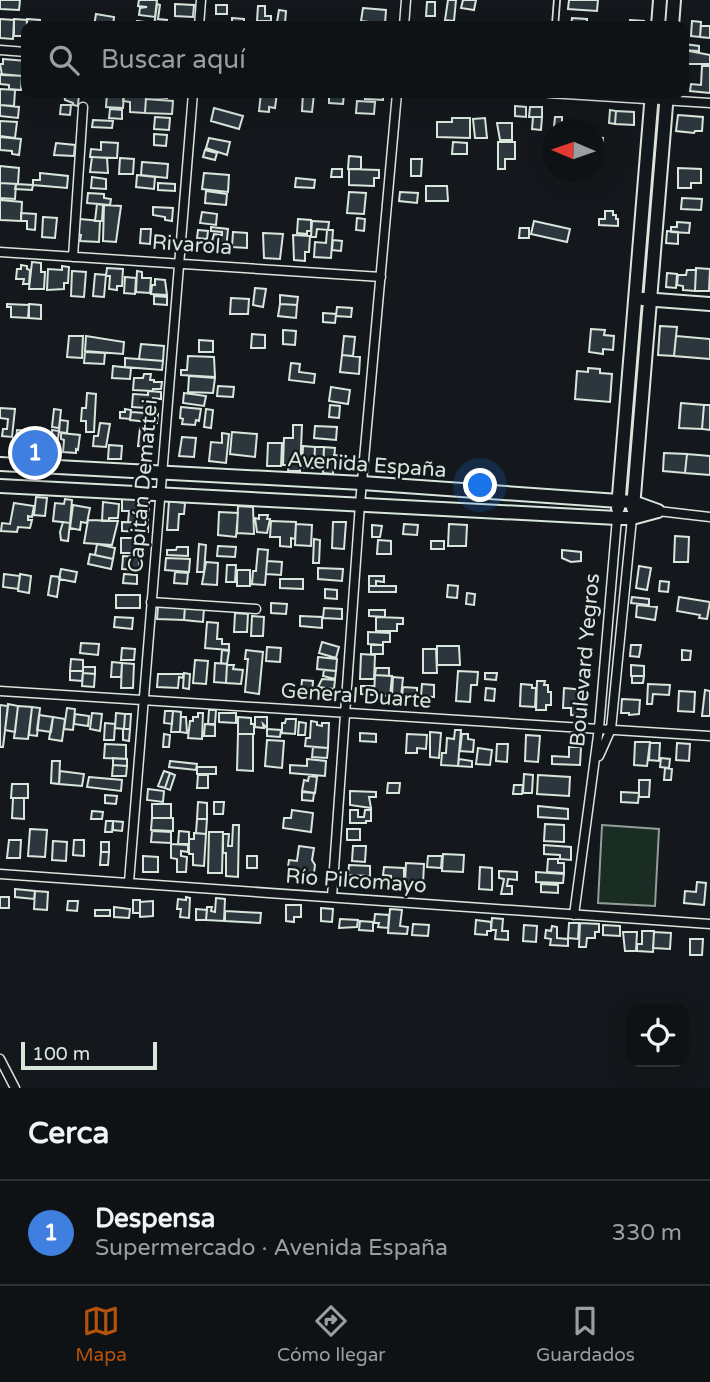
<!DOCTYPE html>
<html lang="es">
<head>
<meta charset="utf-8">
<style>
  :root { --surface:#0f1215; --page:#181b1e; --text:#f1f3f6; --muted:#9b9ea0; --line:#2f3234; --accent:#b45309 }
  body { margin:0; font-family:"Varela Round",sans-serif; background:var(--page); color:var(--text) }
  .controls { position:absolute; right:21px; bottom:21px; display:grid; overflow:hidden; border-radius:14px; box-shadow:0 7px 28px #0002 }
  .controls button { width:63px; height:63px; display:grid; place-items:center; padding:0; border:0; border-bottom:2px solid var(--line); background:var(--surface); color:var(--text); font:35px sans-serif }
  .compass { position:absolute; left:542px; top:119px; width:63px; height:63px; border-radius:50%; background:var(--surface); box-shadow:0 7px 28px #0002; rotate:272deg }
  .scale { position:absolute; left:21px; bottom:18px; width:136px; box-sizing:border-box; padding-left:7px; border:4px solid #d8e6dc; border-top:0; font-size:19px; line-height:24px; white-space:nowrap; color:#d8e6dc; -webkit-text-stroke:5px #14181c; paint-order:stroke }
  .you { position:absolute; left:481px; top:486px; width:24px; height:24px; margin:-18px; border:5px solid #fff; border-radius:50%; background:#1a73e8; box-shadow:0 0 0 10px #1a73e833 }
  .badge { display:grid; place-items:center; width:46px; height:46px; border-radius:50%; background:var(--accent); color:#fff; font-size:23px; font-weight:700 }
  .pin { position:absolute; translate:-50% -50%; border:4px solid #fff; box-shadow:0 2px 7px #0006 }
  .list { margin:0; padding:0; list-style:none }
  h2 { display:flex; justify-content:space-between; align-items:center; height:91px; margin:0; padding:0 28px; font-size:30px }
  h2 small { font-size:23px; font-weight:400; color:var(--muted) }
  .list li { display:grid; grid-template-columns:46px 1fr auto; gap:21px; align-items:center; box-sizing:border-box; height:105px; padding:0 28px; border-top:2px solid var(--line) }
  .list b { display:block; font-size:26px; white-space:nowrap }
  .list p { margin:0; font-size:23px; white-space:nowrap; color:var(--muted) }
  .list em { font-size:23px; font-style:normal; color:var(--muted) }
  .icon { flex:none; width:38px; height:38px; fill:none; stroke:currentColor; stroke-width:2; stroke-linecap:round; stroke-linejoin:round }
  .map { position:relative; flex:none; width:710px; height:1088px; overflow:hidden }
  .search { position:absolute; background:var(--surface); box-shadow:0 7px 28px #0002; left:21px; right:21px; top:21px; height:77px; display:flex; align-items:center; gap:18px; box-sizing:border-box; padding:0 24px; border-radius:14px; color:var(--muted); font-size:26px }
  .sheet { height:196px; background:var(--surface) }
  nav { display:flex; justify-content:space-around; align-items:center; box-sizing:border-box; height:98px; border-top:2px solid var(--line); background:var(--surface); font-size:19px; color:var(--muted) }
  nav a { display:grid; justify-items:center; gap:4px }
  nav .on { color:var(--accent) }
  .map>svg:first-child { display:block }
  .green { fill:#1a2d24; stroke:#939e99; stroke-width:2 }
  .building { fill:#2c363c; stroke:#d8e6dc; stroke-width:2 }
  .lines { fill:none; stroke-linecap:round; stroke-linejoin:round }
  .lane-casing { stroke:#d8e6dc; stroke-width:8 }
  .street-casing { stroke:#d8e6dc; stroke-width:11 }
  .secondary-casing { stroke:#d8e6dc; stroke-width:16 }
  .lane { stroke:#14181c; stroke-width:4.5 }
  .street { stroke:#14181c; stroke-width:8 }
  .secondary { stroke:#14181c; stroke-width:12 }
  .labels { text-anchor:middle; dominant-baseline:central; stroke-width:5; stroke-linejoin:round; paint-order:stroke }
  .street-label { font-size:21px; fill:#d8e6dc; stroke:#14181c }
</style>
</head>
<body>
<div class="map">
<svg width="710" height="1088" viewBox="0 0 710 1088">
  <rect width="100%" height="100%" fill="#14181c"/>
  <path class="green" d="M602 825 659 829 655 906 598 903Z"/>
  <path class="building" d="M0 0H20L19 10 0 9Z
    M139 0H157L155 17 139 15 140 8 147 7 138 6Z
    M448 0H456L454 21 445 20Z
    M463 0H476L474 10 461 8Z
    M569 0H598L597 11 568 9Z
    M427 2H435V16H426Z
    M157 4 160 5 158 19 167 20 166 26H154Z
    M175 4 194 5 193 17 175 16Z
    M216 5H227V14H216Z
    M258 6H265V16H271V21H257Z
    M363 8 386 10 385 24 361 21Z
    M279 10 286 11 285 23 277 22Z
    M96 14 114 17 113 26H94Z
    M232 18 244 19V26H232Z
    M572 18 587 19V26H571Z
    M0 19 14 20 13 39 0 38Z
    M14 19 27 20 26 36H14Z
    M27 19 40 20V26H27Z
    M630 20 644 21 643 26H629Z
    M137 21 154 23 153 26H136Z
    M692 21 701 22 700 37 691 36Z
    M701 26H710V38L700 37Z
    M684 44 699 46V51L684 50Z
    M684 50 710 55V64H684Z
    M3 59 26 61 25 76 2 75 0 64H3Z
    M702 66H710V93L690 91 691 84 701 85Z
    M0 74 22 76 21 90 9 89V85L0 84Z
    M0 89 15 90 14 106 0 105Z
    M64 93H79L78 106 73 105V103L65 100Z
    M107 93H124L123 108 106 107Z
    M124 93H167V98L124 95Z
    M261 93H277L275 108 269 107V112L259 111Z
    M303 93 314 94 312 112 302 111Z
    M329 93H344L343 104 329 103Z
    M365 93H383V100L365 99Z
    M124 96 146 97 145 113 130 112V102L123 101Z
    M146 99 173 101 172 114 145 113Z
    M357 101 375 102 374 114 356 113Z
    M0 105 19 107 18 118 0 116Z
    M61 105H71L70 115 60 114Z
    M515 106 526 107V117L515 116Z
    M530 107H542V117H529Z
    M214 108 243 116 239 129 211 121Z
    M110 109 122 110V119L109 118Z
    M610 110 616 111 615 124 609 123Z
    M616 111 634 112V125L615 124Z
    M678 115 703 117 702 131H695L694 133 676 131Z
    M155 117 170 118 169 130 154 129Z
    M533 117H542L541 130 532 129Z
    M555 117H562V123H565L568 130H553L558 129 554 127Z
    M452 118H470V138L437 137V122H452Z
    M485 118 487 138H475L473 119Z
    M93 120 113 121 112 128 92 127Z
    M0 121 17 122 15 138 0 136Z
    M497 123H512V140H500Z
    M154 134 167 135 166 146 154 145Z
    M0 137 21 139 19 155 12 154V151L0 150Z
    M594 137 603 138 602 153H594Z
    M209 138 230 142 227 155 206 148Z
    M101 142 118 143 117 158 90 157 91 149 101 150Z
    M453 142 467 143V154H452Z
    M498 142H515V159H505V169H498Z
    M56 143 75 145 74 156 54 155Z
    M205 150 217 153 215 160 203 157Z
    M349 156 361 157V169H348Z
    M92 157 107 158 108 173 90 172Z
    M120 158 134 159 133 174H119Z
    M411 159H422L421 176H411Z
    M142 162 168 164 167 178 141 175Z
    M0 166 19 168 18 184 0 183Z
    M678 168 701 169V183H691V188H678Z
    M332 169H342V177H331Z
    M349 169 379 170V178H374V186L349 185Z
    M40 173 68 176 67 188 33 185V180H40Z
    M204 173 229 175 228 192 202 189Z
    M137 175 155 177 154 189 136 187Z
    M92 177 106 179V189L91 188Z
    M296 178 315 180 314 188 295 187Z
    M0 183 16 184 15 199 0 198Z
    M158 183 175 184V191L158 190Z
    M16 184 33 185 32 190 15 189Z
    M426 186H447L448 201H426Z
    M206 191 227 194 226 205 205 203Z
    M349 192 366 193 364 214 347 213Z
    M400 192 418 193 417 203 399 201Z
    M88 193 104 194V198L111 199 110 205 87 203Z
    M682 198 702 199 701 210 681 209Z
    M0 200 22 202 21 221 0 220Z
    M97 204 103 205 102 221H95Z
    M104 205 121 206 116 242 103 241Z
    M153 207 173 208 172 221 165 220V217L153 215Z
    M605 211H613V215H616V219H618V226L599 225V219H605Z
    M202 212 217 214 216 225 200 223Z
    M21 213 36 214 35 230 27 229V221H21Z
    M43 217 57 218 55 238 42 237Z
    M357 218 365 219 364 231 356 230Z
    M80 219 100 221 99 242 80 241 81 235 78 234Z
    M298 219 311 220V231H307V234L297 233Z
    M312 221 329 222 328 230 317 229 316 237H311Z
    M534 221 570 229 567 242 531 234Z
    M677 222 690 223 689 233 671 232V227H677Z
    M211 227 228 229 226 250 210 248 214 234 222 235V232L211 231Z
    M520 228H529V238H519Z
    M141 229H151L150 244 140 243Z
    M198 230 208 231 207 239 197 238Z
    M327 230H333L331 258 314 257 315 242 326 243Z
    M667 231 678 232V244L666 243Z
    M233 232 247 233V248L232 247Z
    M263 233 283 234 280 259 264 258Z
    M293 235 310 236 309 252H305V261L294 260Z
    M333 240 342 241 341 251 332 250Z
    M32 262 41 263V272H45L44 289H29Z
    M21 265 27 266V269L30 270 29 284H23L24 279H16L17 269H21Z
    M62 266 69 267 68 283H64V289L47 290 48 269 62 270Z
    M107 268 123 269 122 286H117V290L109 289 110 276H106Z
    M696 268 710 269 709 291H695Z
    M687 270H696L695 291 683 290V286L677 285 678 275H686Z
    M72 271 86 272 84 297 71 296Z
    M137 271 142 272V278H151L150 293 136 292Z
    M667 273 677 274 676 288 666 287Z
    M95 274 106 275 104 297 93 296Z
    M125 277 136 278 135 294 124 293Z
    M155 279 165 280 167 295 151 294 152 285H155Z
    M255 288 266 289 263 307 253 305Z
    M280 295 298 297 297 305 280 304Z
    M154 296 167 297V305L154 304Z
    M231 298 249 299 248 314H230Z
    M7 304 29 305 28 318 11 317V307H7Z
    M29 304 41 305V319L29 318Z
    M280 304 297 305 296 318 278 316Z
    M337 307 352 308 351 317 336 316Z
    M323 313 336 314 335 323 323 322Z
    M660 326 677 327 674 356 658 355Z
    M591 329 605 330 604 335 614 336 613 350 603 349V354L589 352Z
    M283 330 296 331 295 345 283 344Z
    M252 334 265 335V348H251Z
    M69 336H83L82 358 67 357Z
    M86 336 124 342 123 354 85 351Z
    M344 336 355 337 353 356 342 355Z
    M676 336 710 339V359L674 356Z
    M199 340 213 341V352H199Z
    M141 344 164 346 163 361 139 359Z
    M85 352 105 353 104 364 84 363Z
    M342 355 360 357 359 374 340 372Z
    M188 356 214 357 215 377 181 375V370H187Z
    M125 358 163 361 162 370 125 367Z
    M291 363 300 364 299 372 315 374 314 383 289 380Z
    M113 366 131 368 130 379 112 378Z
    M588 368 600 369V373L612 374 610 402 575 399 577 371 588 372Z
    M144 374H151L150 380H154V382H162L161 389H153V391L133 390 134 378H143Z
    M189 376 215 378 213 393 188 392Z
    M218 386 234 387 233 397 217 396Z
    M331 387 350 390 348 404 329 401Z
    M148 391 161 392V399L153 398 152 403 147 402 146 408 132 407 133 394 148 395Z
    M87 393 96 394 94 432H86V421H81L82 408H86Z
    M184 393 206 396 204 406 183 403Z
    M681 403 704 405 702 429 679 428Z
    M330 405 340 406 339 418 329 417Z
    M704 405H710V430L702 429Z
    M181 407 201 409 199 421 196 420 195 425 182 424 183 419 180 418Z
    M0 408 15 409 12 437 2 436 3 429H7L8 419 0 418Z
    M54 409 61 410 59 428 52 427Z
    M125 409 131 410 130 419 120 418V412H125Z
    M206 409 213 410 211 428 204 427Z
    M131 412 158 414 157 423 130 420Z
    M60 420 68 421 67 433 59 432Z
    M100 423 110 424 106 447 93 446 94 436H98Z
    M293 425H302L300 471H288L289 465H283L284 438H293Z
    M315 426 337 427 336 440 314 438Z
    M140 428 150 429 148 447 138 446Z
    M17 430 31 431 29 446 19 445 20 441H16Z
    M52 430 59 431 57 446H52V449L44 448 45 433 52 434Z
    M31 431 42 432 43 454 29 453Z
    M232 432 257 434 255 457 230 454Z
    M61 433 80 435 78 450 76 449V453L63 452 64 440 61 439Z
    M222 433 229 434 226 463 209 461 211 442 222 443Z
    M182 437 196 438 194 457 179 456Z
    M268 443H282L281 466H267Z
    M109 445 122 446 121 459H108Z
    M303 446 315 447 314 468 302 467Z
    M315 447H324L323 466 314 465Z
    M324 447 335 448 333 474 323 473Z
    M664 453 687 454 685 473 663 471Z
    M687 454 710 456V475L685 473Z
    M334 455 346 456V466H334Z
    M122 496H149V511H122Z
    M36 497 47 498 45 516 34 515Z
    M65 499 72 500 70 523 53 521 55 503 64 504Z
    M169 501 185 503 184 514H179L178 530H167Z
    M103 502 119 504 118 518H109V521H102Z
    M14 503 34 506 32 517 28 516V520H32L30 528 18 527 17 532 1 531 2 523 10 524Z
    M73 505 90 508 87 523 81 522 80 530 70 528Z
    M238 506 253 507 254 534 237 533Z
    M129 512 148 513V523L128 522Z
    M219 512 238 513 236 537 218 535Z
    M259 515H268L267 519H270L267 533 257 532 255 518 259 519Z
    M88 520 118 521 112 545 84 543Z
    M271 521 296 522 295 539 291 538V547L280 546V537H270Z
    M63 522 70 523 68 541 61 540 60 532Z
    M122 522 148 523V532L122 531Z
    M333 522H346L344 549 332 548Z
    M296 524 312 525 311 546 295 545Z
    M404 524 418 525 417 535 403 534Z
    M449 524 467 525 466 546H448Z
    M372 525 382 526 380 537H372Z
    M675 536 689 537 688 562H674Z
    M121 538H135V547H141L140 553H121Z
    M314 539 320 540 319 563H313Z
    M378 540 391 541V554H377Z
    M431 541H444V549H431Z
    M97 544 115 548 113 559 95 555Z
    M199 544 206 545 204 572H197Z
    M218 546 236 547 235 557 217 556Z
    M177 547H188V556L167 555V550H176Z
    M258 549 268 550 265 585 252 584 253 571H256Z
    M562 550 581 552V561L571 562 562 558Z
    M90 554 113 559 111 569 88 564Z
    M123 556 139 557V570L122 569Z
    M166 558 190 559 189 572 165 570Z
    M267 561 282 562 281 575 266 574Z
    M206 562 218 563 217 585 202 584Z
    M227 565H236L235 582H226Z
    M639 566 651 568 647 590 636 588Z
    M318 568 343 569 342 581 318 579Z
    M61 569 77 572 75 582 59 579Z
    M237 570H250V586H237Z
    M175 572 188 573 187 584 174 583Z
    M4 574 20 576 18 589 3 587Z
    M20 574 31 576 29 593 18 591Z
    M124 574 137 575V584L123 583Z
    M51 576 60 577 57 597 48 595Z
    M369 576H384V582L376 581V586H369Z
    M280 579H303V589L280 588Z
    M660 581 669 582 668 592 659 591Z
    M448 585 458 586 457 598 447 597Z
    M369 586H396V592H369Z
    M325 589 337 590V599L325 598Z
    M467 593 475 594 474 605 466 604Z
    M116 595H140V608H116Z
    M632 597 649 599V605L631 603Z
    M679 597 710 602 707 619 699 618 700 615 677 611Z
    M271 603 287 604 286 614 271 613Z
    M637 605 657 607 655 620 636 617Z
    M158 606H185L184 620 157 619Z
    M185 607 204 608 203 622 184 620Z
    M324 608 342 609V619L323 618Z
    M369 610H385V617L369 616Z
    M235 613 248 614 247 632H234Z
    M252 616 264 617 263 636H251Z
    M300 616 322 617V628L300 626Z
    M115 617 133 618 132 629 114 627Z
    M376 617 403 618V624H397V631H376Z
    M207 622 218 623 217 639H222V644H229V650L205 648Z
    M368 632 390 633V642H383V645L368 644Z
    M322 642 339 647 336 658 319 653Z
    M81 643 99 644 98 655 80 653Z
    M371 645H383V654H371Z
    M631 645H641L639 657 630 656Z
    M437 646H459L460 665H437Z
    M267 647 281 648 280 662 266 661Z
    M122 648 135 649 134 660H121Z
    M423 649H436L437 673H423Z
    M222 650 229 651 227 664 221 663Z
    M246 650 263 652 259 694 245 692 248 659H245Z
    M682 650 691 651 690 660H682Z
    M361 654 375 655 374 679H360Z
    M318 657 337 659 336 671 317 669Z
    M71 659 83 660V671H70Z
    M195 660 208 661 206 684 193 683Z
    M112 662 122 663 121 677H111Z
    M122 663 134 664 133 688H121Z
    M215 663 227 664 226 683 214 682Z
    M227 665H234L233 669 243 670 241 684 226 683Z
    M631 665 644 666V676H631Z
    M83 667H95V674L83 673Z
    M376 668H389V676L375 675Z
    M324 670 336 671 335 679 323 676Z
    M70 671H83L82 681 70 680Z
    M458 671 478 672 477 685H471L470 702 456 701Z
    M83 673 95 674 94 687 82 686Z
    M184 673 190 674 189 689 183 688Z
    M485 673H497L496 680 485 679Z
    M158 674H183V678L179 677 178 688 157 687Z
    M375 675 392 676 390 696 374 695Z
    M632 676H644L643 683H632Z
    M393 677 403 678 401 696H392Z
    M322 679 335 680 334 689 318 687Z
    M302 680 313 681 312 693 301 692Z
    M537 681H545L544 685H548V692H551V705H546V710H536Z
    M422 684 434 685V697L421 696Z
    M521 684 532 685V688H536L535 707 520 706Z
    M648 684 670 685 669 695 653 694 652 704H647Z
    M361 686H374V695L361 694Z
    M403 687 417 688V697L402 696Z
    M322 688 334 689V697L331 699 321 698Z
    M486 688 495 689 494 701 485 700Z
    M564 688 585 690 584 713 581 716 571 715V708H563Z
    M705 690 710 691V716H702Z
    M679 691 695 692 694 712 678 711Z
    M622 699 640 700 639 714 629 715V713H621Z
    M8 704 18 706 15 732 5 730Z
    M0 705 8 706 3 747H0Z
    M18 706 32 707 28 739 14 738Z
    M32 707 40 708 37 736 29 735Z
    M67 708 75 709 73 730 64 729Z
    M209 710H216L215 724H208Z
    M165 711H173L172 724 164 723Z
    M173 711 181 712 180 732H171Z
    M92 713 102 714 100 731 90 729Z
    M116 713 125 714 124 729 115 728Z
    M198 713H203L202 739 188 738 190 721H193V717H198Z
    M219 713H236V723L219 722Z
    M75 714 89 716 88 726 74 724Z
    M125 714H131L130 729H124Z
    M39 715 53 717 51 732 37 730Z
    M53 717 65 719 62 741 49 739Z
    M181 717H186L187 733 180 732Z
    M238 717 251 718V724H254V734H238Z
    M255 717H267V728L263 724 264 728 255 727Z
    M286 719H296L295 734 282 733V723H285Z
    M311 721 317 722V725L322 726V723H329L328 748 305 746 306 738H310Z
    M299 722 306 723 305 735H298Z
    M105 723 115 724 114 740H104Z
    M205 724 215 725V736H204Z
    M123 729H130L129 741 123 740Z
    M267 729 281 730 280 737 267 736Z
    M455 730H461L458 766 441 765 442 753H446L447 738 454 739Z
    M430 732 441 733 439 758 430 757Z
    M360 733 376 734V742L360 741Z
    M164 734 170 735 169 747H163Z
    M238 734H253V771L237 770Z
    M407 734 427 735 426 749 417 748V753H406Z
    M462 734H468V739L474 740 473 752 460 751Z
    M570 734 582 735 581 747H570Z
    M526 735 540 736 538 762 525 761Z
    M267 740 284 741 282 768 265 766Z
    M635 742H650L647 766 634 765Z
    M650 743H660L659 761 649 760Z
    M677 743 690 744 689 761 676 760Z
    M105 744 126 745V759L104 758Z
    M497 744H508L507 762 496 761Z
    M313 747 328 748 327 758 312 757Z
    M569 747H581L580 765 552 764V756L569 757Z
    M478 748 492 750 490 765 476 764Z
    M113 758 127 759V766L113 765Z
    M661 758 670 759 669 768 660 767Z
    M307 759 326 761 325 776 290 773V765L307 766Z
    M459 759 472 761V767L458 766Z
    M52 761H60L59 784 51 783Z
    M170 761 197 764 196 770 169 767Z
    M113 765 127 766 126 776H112Z
    M197 767H216V774H197Z
    M665 768 672 769 671 780H664Z
    M60 771 84 774 82 786 59 784Z
    M164 771 170 773 165 788 158 786Z
    M170 773 175 775 170 790 165 788Z
    M524 774 533 775 532 793H523Z
    M198 775H208V788H197Z
    M538 775 570 777 569 796 537 794Z
    M309 776 317 777 315 793 302 791 304 780 308 781Z
    M89 777 122 780 121 791 87 787Z
    M639 780H650L649 797H639Z
    M388 783H400L399 793H387Z
    M12 784H28V798H11Z
    M514 785H523L522 794H513Z
    M148 789 164 791 163 802 147 800Z
    M350 791 376 792V797H369L371 808 350 805Z
    M302 792 314 793 313 801 302 800Z
    M621 792 639 793 638 803 621 802Z
    M105 795 117 796 116 804 105 803Z
    M13 798H24V819L12 818Z
    M198 802 207 803V819H197Z
    M214 802H224L223 814H214Z
    M152 804H171V818H152Z
    M538 806 568 809V819L538 817Z
    M292 810 313 813 311 832 283 828 284 818H291Z
    M350 810H358V817H364L365 810H371V821H366V823H350Z
    M92 811 103 812 102 819H91Z
    M152 818H173V831L151 830Z
    M197 819H207L206 834 196 833Z
    M106 821H113L112 832H105Z
    M113 821 123 822 122 831 113 830Z
    M545 824 564 825V842L544 841Z
    M233 825H239L238 877 226 876V853H223V834H229L228 846H232Z
    M30 829 47 830 45 857 28 856Z
    M347 829H360V840H347Z
    M152 831 171 832V843L151 842Z
    M179 831 189 832V844H178Z
    M209 832H223L222 873H208Z
    M194 833 206 834 204 866 193 865V854H189V839H194Z
    M9 840H21L20 858H7Z
    M74 840H84V856L73 855Z
    M53 841 67 842 66 861 52 860Z
    M101 842H109V852H101Z
    M171 844 188 845V852L181 851V856L187 857 186 872H177V859L171 858Z
    M544 845 571 847V860L560 859V855L544 854Z
    M299 846 314 848 312 860 315 865 314 873 311 872 310 877 287 874 289 860 297 861Z
    M353 846H366L365 862 352 861Z
    M101 852H109L108 865H100Z
    M443 854 464 855 463 872 442 871Z
    M143 856 158 857V872H143Z
    M247 856H257V868H247Z
    M428 856H442L441 868 427 867Z
    M548 859H558V863H564V873L547 872Z
    M406 863 424 864 423 884H405Z
    M349 865 370 866V876L348 875Z
    M384 867 404 868V886H391V876L383 875Z
    M480 867 492 868V890L479 889Z
    M499 871 517 872V880L508 879 507 886H512V894H501L504 879 499 878Z
    M536 872 564 874 563 883 536 882Z
    M697 882 706 883 704 905 684 903 685 891 696 892Z
    M541 884 558 885V893L541 892Z
    M15 889 35 891 34 899 15 897Z
    M35 891 48 892 47 910 34 909Z
    M0 897H9V908H0Z
    M186 897 190 898 189 918 180 917 181 909H177L178 899 186 900Z
    M216 898 225 899 224 921 206 920 207 907H212L211 911 215 912Z
    M133 900H140V913H133Z
    M68 901H78L77 911 67 910Z
    M153 901V916L140 917V902Z
    M286 905H301V917H294V922L286 921Z
    M114 907 130 909 129 918 114 917Z
    M321 908 333 909 332 922 321 921Z
    M196 909 207 910 206 920H196Z
    M390 909 402 910 400 926 408 927 407 934 388 933Z
    M95 910H110V916H95Z
    M225 911 261 913 260 923 225 921Z
    M375 914 389 915 388 928 378 927 379 923H374Z
    M492 918 503 919 502 931H508V940L495 939 496 930H491Z
    M340 919 358 920 357 927 339 928Z
    M476 920 491 922V931H487V935L475 934Z
    M360 921 373 922V931L359 930Z
    M569 923H579L578 939 568 938Z
    M580 923 599 924V932H595V938H587L586 947H579Z
    M413 924 429 925 428 936 412 935Z
    M524 925 537 926 536 942 523 941Z
    M603 925 620 926V936L603 935Z
    M552 926 557 927V938L568 939V946L550 945 551 939 545 938 546 930 551 931Z
    M642 931H654L653 952 637 951V944H642Z
    M623 932H637L636 951H625Z
    M654 932 671 933 670 949 653 948Z
    M690 939H703L702 955H690Z"/>
  <g class="lines">
    <g class="lane-casing">
      <path id="lane" d="M555 26 557 0"/>
    </g>
    <g class="street-casing">
      <path id="street" d="M199 26 201 0
        M404 26 406 0
        M0 50 26 52
        M549 93 710 103
        M0 252 381 277
        M73 257 83 107
        M658 511 710 517
        M151 602 256 609
        M0 691 710 736
        M599 756 611 729 632 518
        M0 874 710 924
        M129 882 193 93
        M332 897 360 504 397 93
        M574 915 599 728 617 518
        M0 1059 15 1088"/>
    </g>
    <g class="secondary-casing">
      <path id="secondary" d="M658 26 660 0
        M672 26 674 0
        M643 299 710 304
        M0 464 362 483 633 502 658 511
        M0 486 617 518H632L658 511
        M618 508 652 93
        M633 508 667 93"/>
    </g>
    <use href="#lane" class="lane"/>
    <use href="#street" class="street"/>
    <use href="#secondary" class="secondary"/>
  </g>
  <g class="labels">
    <g class="street-label">
      <text transform="translate(192 245) rotate(4)">Rivarola</text>
      <text transform="translate(367 465) rotate(4)">Avenida España</text>
      <text transform="translate(143 486) rotate(-85)">Capitán Demattei</text>
      <text transform="translate(585 660) rotate(-85)">Boulevard Yegros</text>
      <text transform="translate(356 696) rotate(4)">General Duarte</text>
      <text transform="translate(356 881) rotate(4)">Río Pilcomayo</text>
    </g>
  </g>
</svg>
<div class="controls">
<button><svg class="icon" aria-label="locate" viewBox="0 0 24 24"><circle cx="12" cy="12" r="6"/><path d="M12 2v4M12 18v4M2 12h4M18 12h4"/></svg></button>
</div>
<svg class="compass" viewBox="-18 -18 36 36"><path d="M0-13l5 13h-10z" fill="#e53935"/><path d="M0 13l5-13h-10z" fill="#9b9ea0"/></svg>
<div class="scale">100 m</div>
<div class="you"></div>
<div class="pin badge" style="left:35px;top:453px;background:#3f7fe0">1</div>
<div class="search"><svg class="icon" aria-label="search" viewBox="0 0 24 24"><circle cx="10" cy="10" r="6"/><path d="M15 15l6 6"/></svg>Buscar aquí</div>
</div>
<section class="sheet">
<h2>Cerca<small></small></h2>
<ul class="list">
<li><span class="badge" style="background:#3f7fe0">1</span><div><b>Despensa</b><p>Supermercado · Avenida España</p></div><em>330 m</em></li>
</ul>
</section>
<nav>
<a class="on"><svg class="icon" aria-label="map" viewBox="0 0 24 24"><path d="M3 6l6-2 6 2 6-2v14l-6 2-6-2-6 2zM9 4v14M15 6v14"/></svg>Mapa</a>
<a><svg class="icon" aria-label="directions" viewBox="0 0 24 24"><path d="M12 3l9 9-9 9-9-9zM9 14v-3h6M13 9l2 2-2 2"/></svg>Cómo llegar</a>
<a><svg class="icon" aria-label="saved" viewBox="0 0 24 24"><path d="M7 4h10v16l-5-4-5 4z"/></svg>Guardados</a>
</nav>
</body>
</html>
